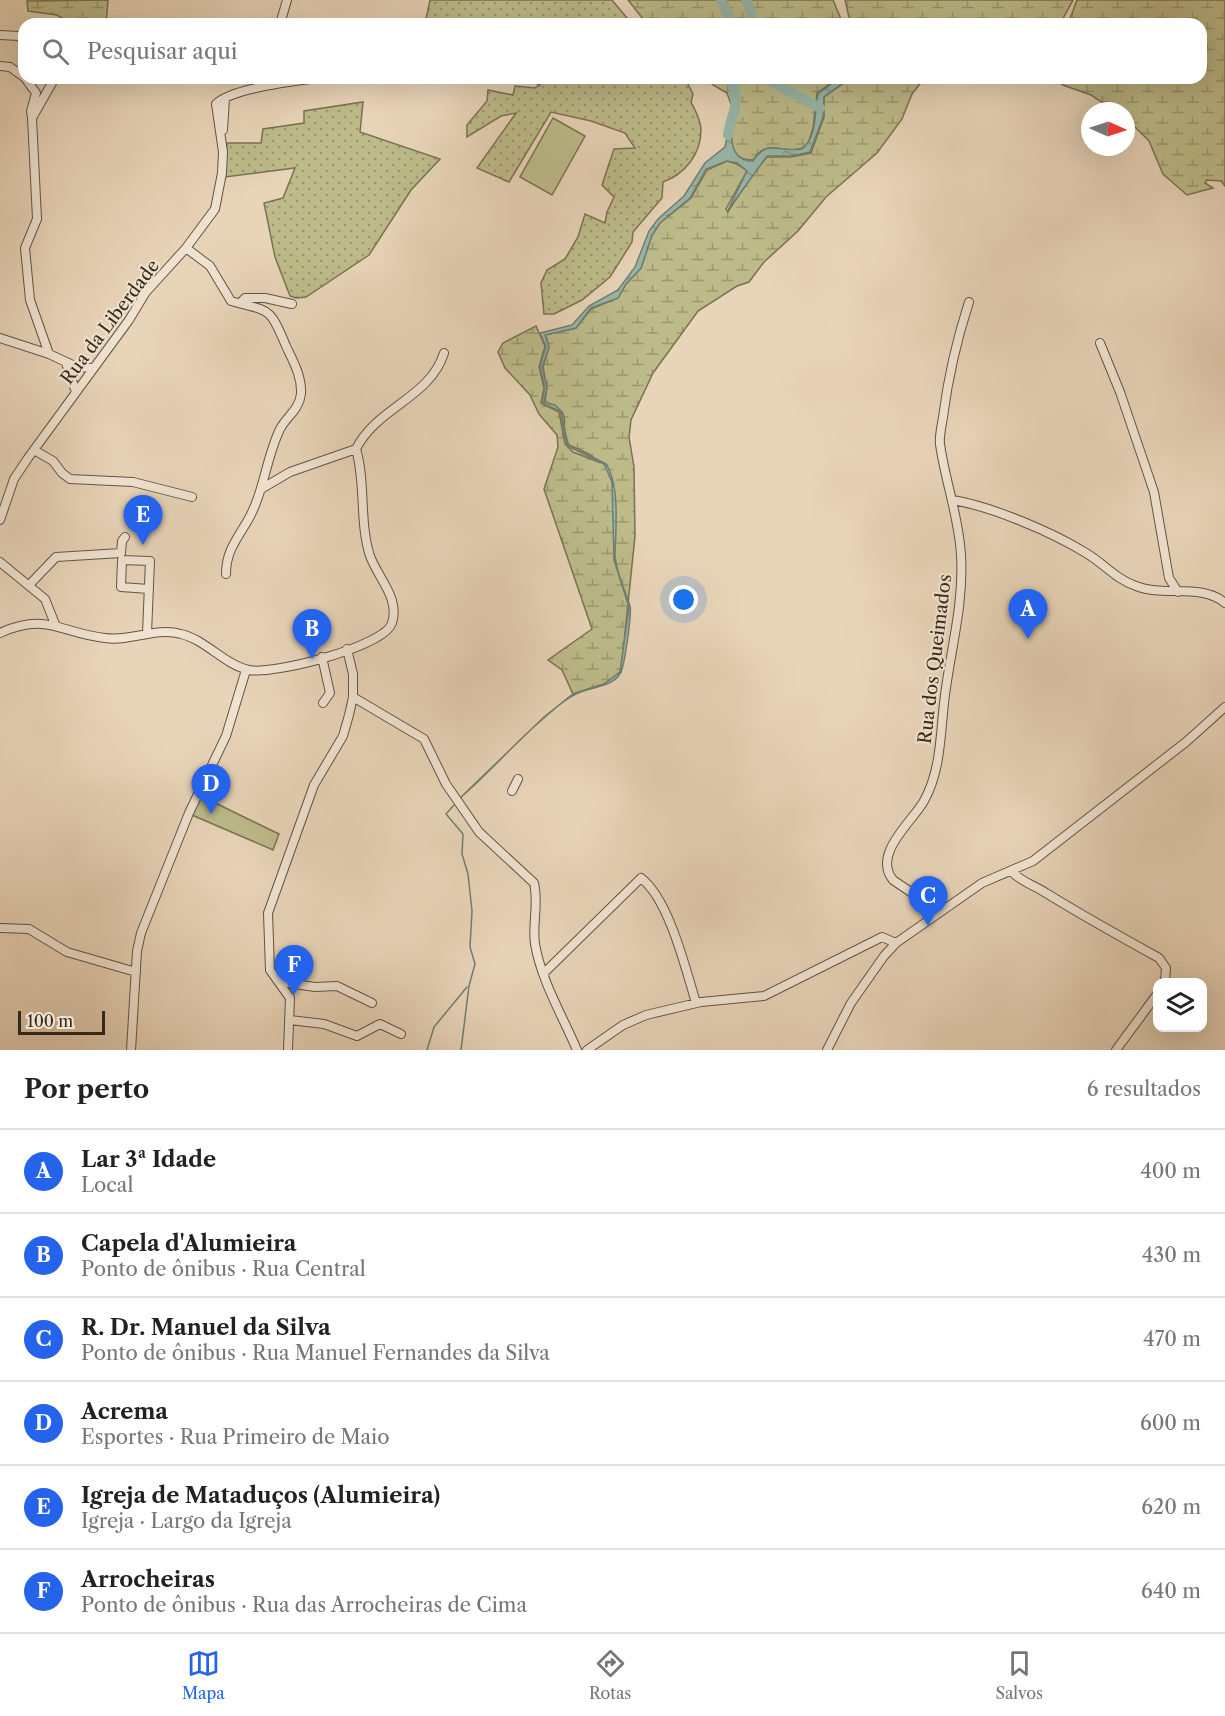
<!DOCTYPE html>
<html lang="pt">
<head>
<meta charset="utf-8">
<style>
  :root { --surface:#fff; --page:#f6f6f6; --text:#222; --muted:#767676; --line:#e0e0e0; --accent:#2563eb }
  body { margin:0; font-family:"Libre Caslon Text",serif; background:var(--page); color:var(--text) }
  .controls { position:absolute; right:18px; bottom:18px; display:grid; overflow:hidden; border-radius:12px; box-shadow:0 6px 24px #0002 }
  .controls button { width:54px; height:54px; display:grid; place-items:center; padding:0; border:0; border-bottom:2px solid var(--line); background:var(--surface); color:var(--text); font:30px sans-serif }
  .compass { position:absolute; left:1081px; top:102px; width:54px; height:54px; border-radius:50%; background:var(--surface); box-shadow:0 6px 24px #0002; rotate:93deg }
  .scale { position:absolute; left:18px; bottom:15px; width:87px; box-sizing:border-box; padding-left:6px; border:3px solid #37291a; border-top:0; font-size:16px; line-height:21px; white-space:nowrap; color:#37291a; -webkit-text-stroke:4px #f0e3d1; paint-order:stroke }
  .you { position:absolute; left:684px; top:600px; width:21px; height:21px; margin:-15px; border:4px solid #fff; border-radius:50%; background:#1a73e8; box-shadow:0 0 0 9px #1a73e833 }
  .badge { display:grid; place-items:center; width:39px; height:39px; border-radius:50%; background:var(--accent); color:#fff; font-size:20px; font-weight:700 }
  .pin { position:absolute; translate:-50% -50px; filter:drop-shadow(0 2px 3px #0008) }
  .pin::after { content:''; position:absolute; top:32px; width:21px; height:18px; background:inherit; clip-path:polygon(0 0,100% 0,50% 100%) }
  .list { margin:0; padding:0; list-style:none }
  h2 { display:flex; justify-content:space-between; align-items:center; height:78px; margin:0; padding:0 24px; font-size:26px }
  h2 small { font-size:20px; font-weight:400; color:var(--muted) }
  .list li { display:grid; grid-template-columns:39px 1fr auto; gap:18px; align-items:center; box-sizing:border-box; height:84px; padding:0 24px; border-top:2px solid var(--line) }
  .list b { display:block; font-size:22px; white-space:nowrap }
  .list p { margin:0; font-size:20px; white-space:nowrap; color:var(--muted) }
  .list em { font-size:20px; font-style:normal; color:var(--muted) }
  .icon { flex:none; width:33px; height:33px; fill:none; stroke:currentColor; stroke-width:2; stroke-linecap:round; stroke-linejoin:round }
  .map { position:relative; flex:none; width:1225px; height:1050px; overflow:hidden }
  .search { position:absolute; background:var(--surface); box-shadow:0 6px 24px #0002; left:18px; right:18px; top:18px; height:66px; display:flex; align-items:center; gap:15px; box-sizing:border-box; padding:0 21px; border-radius:18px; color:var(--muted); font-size:22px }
  .sheet { height:582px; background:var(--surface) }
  nav { display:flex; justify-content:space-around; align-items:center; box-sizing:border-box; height:84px; border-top:2px solid var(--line); background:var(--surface); font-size:16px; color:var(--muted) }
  nav a { display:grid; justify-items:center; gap:3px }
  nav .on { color:var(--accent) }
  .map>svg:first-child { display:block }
  .grass { fill:url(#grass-dots); stroke:#7a7252; stroke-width:1.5 }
  .wetland { fill:url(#wetland-marsh); stroke:#7a7252; stroke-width:1.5 }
  .park { fill:#bdbb8a; stroke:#7a7252; stroke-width:1.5 }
  .water { fill:url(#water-ripples); stroke:#717f72; stroke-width:1.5 }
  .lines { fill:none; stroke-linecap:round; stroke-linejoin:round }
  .stream { stroke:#717f72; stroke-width:1.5 }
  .river { stroke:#97b8ac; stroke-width:10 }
  .minor-casing { stroke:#635442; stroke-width:10 }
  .minor { stroke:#f0e3d1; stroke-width:8 }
  .labels { text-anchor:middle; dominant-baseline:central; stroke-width:4.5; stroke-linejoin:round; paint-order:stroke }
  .street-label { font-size:18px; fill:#37291a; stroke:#f0e3d1 }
</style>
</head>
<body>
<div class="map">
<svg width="1225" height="1050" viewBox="0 0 1225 1050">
  <defs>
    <pattern id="grass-dots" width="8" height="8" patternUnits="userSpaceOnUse" patternTransform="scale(1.5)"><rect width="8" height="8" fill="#bdbb8a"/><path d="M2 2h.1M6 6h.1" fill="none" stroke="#9a9870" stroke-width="1.8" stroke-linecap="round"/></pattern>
    <pattern id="wetland-marsh" width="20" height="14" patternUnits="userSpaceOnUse" patternTransform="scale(1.5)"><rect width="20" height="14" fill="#bdbb8a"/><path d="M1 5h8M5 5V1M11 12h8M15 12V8" fill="none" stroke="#9a9870"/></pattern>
    <pattern id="water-ripples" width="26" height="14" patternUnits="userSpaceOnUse" patternTransform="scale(1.5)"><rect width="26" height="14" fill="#97b8ac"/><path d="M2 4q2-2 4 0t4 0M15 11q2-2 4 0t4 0" fill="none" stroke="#7c968b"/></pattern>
  </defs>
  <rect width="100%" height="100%" fill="#e8d4b8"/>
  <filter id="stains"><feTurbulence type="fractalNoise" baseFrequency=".00333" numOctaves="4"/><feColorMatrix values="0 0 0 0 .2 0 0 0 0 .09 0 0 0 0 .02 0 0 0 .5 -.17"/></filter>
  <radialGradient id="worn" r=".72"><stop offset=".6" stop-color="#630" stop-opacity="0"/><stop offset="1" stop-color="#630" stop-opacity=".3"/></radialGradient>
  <path class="grass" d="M430 0H612L632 24H425Z
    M523 78H685L693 94 691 102C695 110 701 120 701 130 701 154 685 174 663 182L662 198 633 232 632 242 610 277 582 300 554 314H544L541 283 547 270 565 259 578 237 585 214 605 223 607 212 614 197 602 185 614 149 635 148 625 133 591 121 551 112 509 182 477 168 516 113 501 116 467 137V125L487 101 488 90 513 95 515 86 535 88 540 85Z
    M363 102 360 132 440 159 411 190 369 255 306 297 296 298 290 296 275 257 264 203 283 198 295 168 225 177 227 143H261L263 129 304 123V111Z"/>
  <path class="wetland" d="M108 0 106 24H93L90 19 71 24 57 15 28 11 27 1Z
    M628 0H833L843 24H647Z
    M845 0H1073L1060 24H879L855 23 849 17Z
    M1077 0H1225V186L1221 181 1207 180 1205 183 1213 188 1187 195 1163 174 1149 141 1126 118V111H1115L1091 95 1063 85 1054 78H1201V24H1068Z
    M707 78H838L817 93 813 128 808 144C786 161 771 133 753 160 722 161 734 125 731 106 731 102 728 97 727 93L713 85Z
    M851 78 923 80 912 94 902 119 877 153 826 197 798 231 764 262 749 282 737 286 698 311 653 373 631 420 629 437 634 467 635 536 621 672 604 684 573 694 562 670 548 660 592 629 544 489 558 447 557 435 539 414 530 395 505 368 498 352 503 343 536 326 545 346 539 367 544 388 541 403 559 412 565 444 573 452 601 463 589 454 569 445C556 421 578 416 545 402L547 388 543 367 549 347 545 335 576 328 591 309 618 298 626 284 641 268 652 235 660 223 691 198 707 170 727 161 737 164 747 171 726 209 728 212 752 175 767 157H791L811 153 824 117V97Z"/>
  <path class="park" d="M553 118 585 136 552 195 520 177Z
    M201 796 279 834 273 850 192 815Z"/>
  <path class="water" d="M839 78H850L824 97 823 117 810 152 791 156H767L728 210 747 171 737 163 727 161 706 169 690 198 660 223 652 235 641 268 626 284 618 298 591 308 576 328 545 335 549 347 542 367 547 388 544 402 555 405 561 411 568 446 605 463C620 482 616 529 615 553 615 570 625 590 630 606 632 613 625 660 622 669 617 688 590 686 576 694 561 701 549 714 536 725 510 748 487 775 460 798L478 823 459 799 544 717 573 694 604 684 620 672 629 607 614 560 612 482 604 464 567 446 560 411 542 403 545 388 540 367 546 346 540 333 572 325 589 306 618 290 635 267 649 231 658 219 684 196 705 163 725 147 730 123C732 140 730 161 753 161 768 138 779 153 802 149 818 136 814 112 818 94Z"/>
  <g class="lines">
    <path class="stream" d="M454 805 446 814 463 834 462 854 468 874 472 911 470 947 475 964 469 986 461 1050
      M427 1050 434 1027 467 987"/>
    <path class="river" d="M721 0 733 24
      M746 0 755 24
      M764 78 820 108
      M728 135C732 110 741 107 731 78"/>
    <g class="minor-casing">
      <path id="minor" d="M280 24 287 0
        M0 35 19 36 24 41
        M0 66 10 67 24 77
        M25 78 36 93 31 111 32 118
        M223 130 225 98
        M186 248 210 266 231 301C271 312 269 306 286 346 293 361 302 376 301 394 299 410 287 416 280 429 266 458 264 492 248 520 237 539 226 551 226 574
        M240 303 245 298H265L292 304
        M0 338 49 354 77 367 93 368
        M1100 343 1120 392 1154 492 1169 578 1178 592
        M49 354 30 300 25 248 37 219 32 118 52 83 50 78
        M66 363 76 392
        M356 449C377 407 430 398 444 353
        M34 450 53 461 62 473 70 479 133 482 192 497
        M261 489 290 472 356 449
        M953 500C993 507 1052 532 1086 553 1103 563 1117 580 1136 586 1163 597 1202 583 1225 603
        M0 520 14 479 28 458 129 320 146 292 186 248 215 209 222 173 223 152 216 104C232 88 292 82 316 78
        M0 562 45 599 55 624
        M30 584 56 557 121 553 122 541 125 537
        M0 633C47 612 60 633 105 638 130 642 155 627 181 634 206 640 225 665 249 670 272 675 384 647 392 623 400 598 378 578 370 556 359 522 366 483 356 449
        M147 633 150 561 122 560 121 587 149 589
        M322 657 330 693 323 703
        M353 697 424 739 446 784 479 832 534 883C539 904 532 924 535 944 541 980 563 1017 577 1050
        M512 791 518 779
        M1011 871C1021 882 1034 885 1046 893 1083 916 1121 937 1159 958L1166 968 1165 982
        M940 912 893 880C872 854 912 822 924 801 942 768 940 732 945 695 951 648 964 603 961 555 959 517 945 481 940 444 939 435 942 425 943 417 948 378 957 339 969 302
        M0 928 29 929 67 952 136 972
        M544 973 641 878C669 899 686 970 696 1003
        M281 982 315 987 337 986 372 1003
        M290 1020 324 1024 357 1036 380 1024 401 1034
        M131 1050 137 951 141 933 189 813 226 736 246 670
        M288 1050 290 998 270 970 268 913 314 785 343 736 349 715 353 697V674L347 649
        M587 1050 623 1025 646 1015 701 1002 764 996 882 937 896 943
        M827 1050 851 1003 884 956 896 943 982 883 1033 861 1186 742 1225 707
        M1116 1050 1158 993"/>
    </g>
    <use href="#minor" class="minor"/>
  </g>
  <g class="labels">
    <g class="street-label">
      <text transform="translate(110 322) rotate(-53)">Rua da Liberdade</text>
      <text transform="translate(935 659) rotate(-83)">Rua dos Queimados</text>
    </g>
  </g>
  <rect width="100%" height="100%" filter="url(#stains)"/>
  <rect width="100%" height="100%" fill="url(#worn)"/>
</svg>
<div class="controls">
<button><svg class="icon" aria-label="layers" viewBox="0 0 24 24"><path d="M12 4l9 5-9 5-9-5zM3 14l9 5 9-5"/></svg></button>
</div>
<svg class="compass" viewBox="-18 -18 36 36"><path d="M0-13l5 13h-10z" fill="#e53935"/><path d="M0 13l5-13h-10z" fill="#767676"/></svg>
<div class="scale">100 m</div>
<div class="you"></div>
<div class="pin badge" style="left:1028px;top:639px">A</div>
<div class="pin badge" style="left:312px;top:659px">B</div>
<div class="pin badge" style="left:928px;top:926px">C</div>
<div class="pin badge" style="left:211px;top:814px">D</div>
<div class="pin badge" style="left:143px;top:545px">E</div>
<div class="pin badge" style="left:294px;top:995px">F</div>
<div class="search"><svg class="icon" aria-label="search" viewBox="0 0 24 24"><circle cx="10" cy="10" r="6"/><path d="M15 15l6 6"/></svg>Pesquisar aqui</div>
</div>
<section class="sheet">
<h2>Por perto<small>6 resultados</small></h2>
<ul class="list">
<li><span class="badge">A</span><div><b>Lar 3ª Idade</b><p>Local</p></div><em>400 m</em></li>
<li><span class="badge">B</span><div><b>Capela d'Alumieira</b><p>Ponto de ônibus · Rua Central</p></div><em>430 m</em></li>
<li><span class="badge">C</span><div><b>R. Dr. Manuel da Silva</b><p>Ponto de ônibus · Rua Manuel Fernandes da Silva</p></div><em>470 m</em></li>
<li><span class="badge">D</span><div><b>Acrema</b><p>Esportes · Rua Primeiro de Maio</p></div><em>600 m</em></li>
<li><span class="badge">E</span><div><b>Igreja de Mataduços (Alumieira)</b><p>Igreja · Largo da Igreja</p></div><em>620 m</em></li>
<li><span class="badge">F</span><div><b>Arrocheiras</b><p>Ponto de ônibus · Rua das Arrocheiras de Cima</p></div><em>640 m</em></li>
</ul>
</section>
<nav>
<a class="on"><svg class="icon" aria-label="map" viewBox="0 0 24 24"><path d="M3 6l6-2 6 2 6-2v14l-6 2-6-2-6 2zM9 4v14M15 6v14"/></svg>Mapa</a>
<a><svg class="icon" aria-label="directions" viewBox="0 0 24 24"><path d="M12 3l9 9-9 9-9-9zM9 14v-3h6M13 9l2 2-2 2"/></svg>Rotas</a>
<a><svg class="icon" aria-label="saved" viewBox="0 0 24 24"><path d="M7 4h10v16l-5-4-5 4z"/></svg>Salvos</a>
</nav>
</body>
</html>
